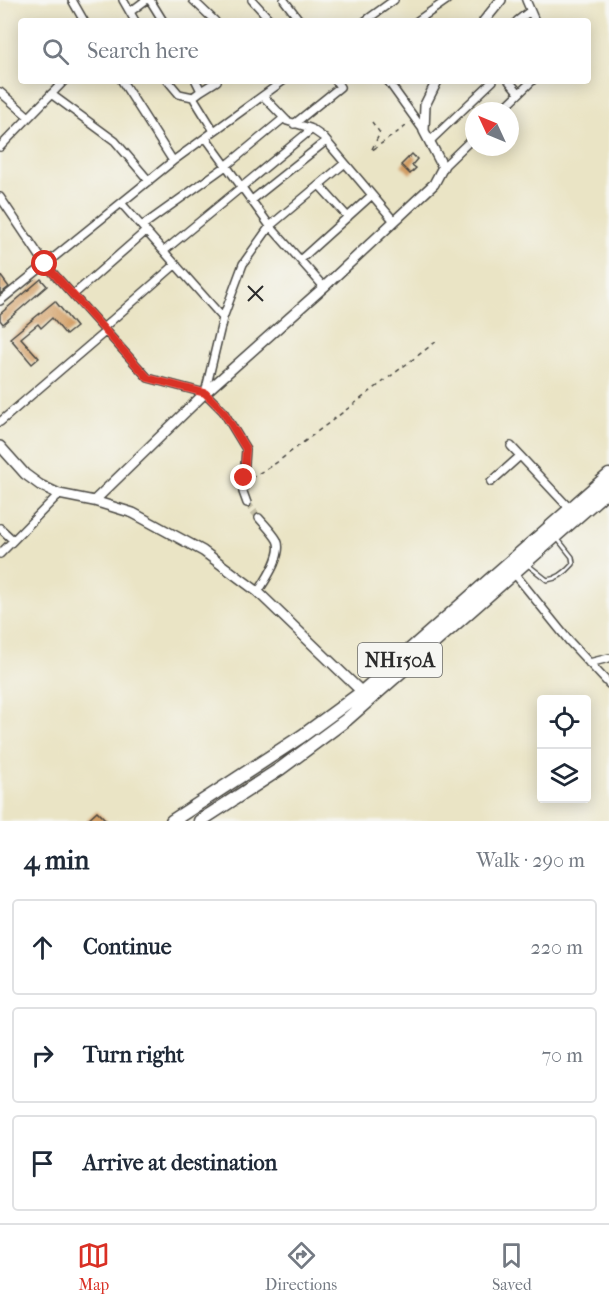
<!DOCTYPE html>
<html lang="en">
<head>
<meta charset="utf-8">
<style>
  :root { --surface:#fff; --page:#f2f2f3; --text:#1f2937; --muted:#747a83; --line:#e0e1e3; --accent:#d93025 }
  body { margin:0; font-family:"IM FELL French Canon",serif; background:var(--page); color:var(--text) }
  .controls { position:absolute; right:18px; bottom:18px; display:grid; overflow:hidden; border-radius:6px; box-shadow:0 3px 15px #0003 }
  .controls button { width:54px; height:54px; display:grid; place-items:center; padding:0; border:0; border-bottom:2px solid var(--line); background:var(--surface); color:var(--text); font:30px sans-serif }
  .compass { position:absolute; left:465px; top:102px; width:54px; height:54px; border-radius:50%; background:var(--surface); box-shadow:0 3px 15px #0003; rotate:314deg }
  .stop { position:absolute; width:18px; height:18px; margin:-14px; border:4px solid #d93025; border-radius:50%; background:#fff }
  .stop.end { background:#d93025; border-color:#fff; box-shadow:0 2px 6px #0008 }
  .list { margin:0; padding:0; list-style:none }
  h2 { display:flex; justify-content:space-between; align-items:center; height:78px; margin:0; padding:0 24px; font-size:26px }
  h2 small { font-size:20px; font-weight:400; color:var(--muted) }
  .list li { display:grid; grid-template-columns:39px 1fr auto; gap:18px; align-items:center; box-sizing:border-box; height:96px; margin:0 12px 12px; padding:0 12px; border:2px solid var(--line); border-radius:6px }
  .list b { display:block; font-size:22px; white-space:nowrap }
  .list em { font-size:20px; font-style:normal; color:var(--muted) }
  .icon { flex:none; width:33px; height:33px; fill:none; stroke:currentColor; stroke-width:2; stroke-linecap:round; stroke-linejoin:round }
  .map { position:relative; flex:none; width:609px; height:821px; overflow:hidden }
  .search { position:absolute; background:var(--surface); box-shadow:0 3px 15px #0003; left:18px; right:18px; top:18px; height:66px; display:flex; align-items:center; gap:15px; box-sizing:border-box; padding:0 21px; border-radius:6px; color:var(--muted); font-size:22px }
  .sheet { height:402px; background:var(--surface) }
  nav { display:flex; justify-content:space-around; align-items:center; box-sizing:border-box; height:84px; border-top:2px solid var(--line); background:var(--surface); font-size:16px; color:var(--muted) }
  nav a { display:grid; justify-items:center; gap:3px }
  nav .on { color:var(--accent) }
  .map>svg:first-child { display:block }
  .building { fill:#d29d63 }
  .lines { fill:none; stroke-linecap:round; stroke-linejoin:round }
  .street-tunnel { stroke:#c4bfa6; stroke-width:7; stroke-dasharray:7 3.5; stroke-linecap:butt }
  .lane-casing { stroke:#484742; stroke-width:6 }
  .street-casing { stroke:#484742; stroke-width:10 }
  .secondary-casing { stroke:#484742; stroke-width:12 }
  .highway-casing { stroke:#484742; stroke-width:15 }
  .path { stroke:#484742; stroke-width:1.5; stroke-dasharray:4.5 4.5; stroke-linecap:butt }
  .lane { stroke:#fff; stroke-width:3 }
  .street { stroke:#fff; stroke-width:7 }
  .secondary { stroke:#fff; stroke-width:9 }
  .highway { stroke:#fff; stroke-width:12 }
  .route { stroke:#d93025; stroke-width:8 }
  .ticks { fill:none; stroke:#2b2b2b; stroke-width:2 }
  .labels { text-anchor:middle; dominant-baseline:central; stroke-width:5; stroke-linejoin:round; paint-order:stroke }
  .shield { fill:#f6f6f2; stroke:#686867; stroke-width:1.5 }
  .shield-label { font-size:20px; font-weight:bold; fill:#2b2b2b }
</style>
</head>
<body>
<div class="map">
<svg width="609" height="821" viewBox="0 0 609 821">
  <rect width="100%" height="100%" fill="#f6f6f2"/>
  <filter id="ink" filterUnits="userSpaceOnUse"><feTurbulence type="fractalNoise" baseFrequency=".0167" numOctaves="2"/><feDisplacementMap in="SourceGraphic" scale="12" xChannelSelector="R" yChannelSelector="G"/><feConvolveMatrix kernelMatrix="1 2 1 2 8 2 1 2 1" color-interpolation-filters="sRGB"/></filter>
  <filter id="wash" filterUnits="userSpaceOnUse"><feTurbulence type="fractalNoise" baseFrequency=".008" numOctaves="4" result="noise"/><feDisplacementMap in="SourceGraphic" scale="24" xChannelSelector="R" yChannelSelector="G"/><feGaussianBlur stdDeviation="1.35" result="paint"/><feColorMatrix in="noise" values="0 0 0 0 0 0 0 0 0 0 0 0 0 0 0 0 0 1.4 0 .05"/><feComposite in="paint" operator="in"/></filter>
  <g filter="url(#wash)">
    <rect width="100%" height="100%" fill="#eae4c5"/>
    <g id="blocks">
      <path class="building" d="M412 154 417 159 412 165 416 168 410 174 401 165Z
        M0 275 9 287 0 294Z
        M41 279 47 286 3 324 0 320V314Z
        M55 301 76 327 66 335 52 318 41 328 38 324 21 338 39 358 32 364 10 338Z
        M97 811 107 821H86Z"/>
    </g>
  </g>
  <g filter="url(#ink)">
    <use href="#blocks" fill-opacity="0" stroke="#484742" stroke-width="1.5"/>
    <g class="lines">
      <path class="street-tunnel" d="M247 503 259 518"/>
      <g class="lane-casing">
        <path id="lane" d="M528 565 547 580C557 579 567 571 573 564L572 557 557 538"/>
      </g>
      <g class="street-casing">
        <path id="street" d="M72 0 84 21
          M123 0 135 21
          M150 0 163 21
          M193 0 215 21
          M252 0 271 21
          M284 0 300 21
          M526 0 535 21
          M130 12 146 0
          M365 21 394 0
          M417 21 447 0
          M517 21 530 11
          M122 81 173 161
          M168 81 179 94 193 97
          M196 81 201 91 193 97 214 131
          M388 81 424 131
          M509 81 519 93
          M201 91 217 81
          M0 92 29 117
          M51 94 115 141 149 181
          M263 96 287 121 310 128 323 137 394 221
          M501 111 532 81
          M294 124 340 87 336 81
          M206 138 270 226 324 287
          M430 141 493 81
          M0 147 64 81
          M443 167 474 137
          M319 185 348 217
          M0 197 45 264 148 378 205 393 223 411 246 449 243 492 247 503
          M252 200 326 141
          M121 203 223 318
          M142 226 226 166 284 118
          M164 251 312 129
          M300 260 372 195
          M73 295 146 231
          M0 301 173 161 283 81
          M103 328 176 264
          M205 393 223 318 243 264 270 226 345 163
          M0 422 106 331
          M511 446 570 509
          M491 482 520 456
          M0 528 13 540
          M0 554 59 494
          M514 573 569 641 609 684
          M258 592C265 581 284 554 277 540 273 533 265 525 259 518
          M589 663 609 658"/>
      </g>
      <g class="secondary-casing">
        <path id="secondary" d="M484 21 501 0
          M0 446 25 474 40 485 59 494 94 501 133 513 203 551 258 592 365 695
          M94 501 205 393 324 287 434 184 443 167 424 131 425 105 437 81"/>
      </g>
      <g class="highway-casing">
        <path id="highway" d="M172 821 302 736 362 692 609 475
          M200 821 280 769 346 720 609 489"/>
      </g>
      <path class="path" d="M372 122 380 133 371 151 409 124
        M251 478 276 463 437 341"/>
      <use href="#lane" class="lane"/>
      <use href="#street" class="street"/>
      <use href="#secondary" class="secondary"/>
      <use href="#highway" class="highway"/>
    </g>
  </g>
  <g class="lines" filter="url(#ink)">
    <path class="route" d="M45 264 148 378 205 393 223 411 246 449 244 478"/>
  </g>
  <path class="ticks" d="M248 286 263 301M248 301 263 286"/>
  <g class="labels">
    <rect class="shield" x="358" y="643" width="84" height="34" rx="4.5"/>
    <g class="shield-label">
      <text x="400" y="660">NH150A</text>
    </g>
  </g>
</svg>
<div class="controls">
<button><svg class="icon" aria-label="locate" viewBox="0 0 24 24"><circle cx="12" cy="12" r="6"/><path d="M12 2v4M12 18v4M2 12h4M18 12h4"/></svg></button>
<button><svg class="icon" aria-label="layers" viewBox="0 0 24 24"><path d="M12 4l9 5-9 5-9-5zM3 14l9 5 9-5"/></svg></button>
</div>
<svg class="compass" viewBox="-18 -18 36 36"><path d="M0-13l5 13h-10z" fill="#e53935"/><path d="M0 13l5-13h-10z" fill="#747a83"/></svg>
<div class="stop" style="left:45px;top:264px"></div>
<div class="stop end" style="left:244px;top:478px"></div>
<div class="search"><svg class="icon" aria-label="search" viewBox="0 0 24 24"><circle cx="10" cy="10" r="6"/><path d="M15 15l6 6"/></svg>Search here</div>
</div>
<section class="sheet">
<h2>4 min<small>Walk · 290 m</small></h2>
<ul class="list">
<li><svg class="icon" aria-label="ahead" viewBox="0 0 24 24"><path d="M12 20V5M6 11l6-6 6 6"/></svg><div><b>Continue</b></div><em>220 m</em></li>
<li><svg class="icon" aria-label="right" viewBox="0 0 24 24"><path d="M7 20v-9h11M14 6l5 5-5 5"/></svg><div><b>Turn right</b></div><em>70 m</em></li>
<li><svg class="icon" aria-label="arrive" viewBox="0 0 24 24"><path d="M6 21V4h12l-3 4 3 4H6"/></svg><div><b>Arrive at destination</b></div></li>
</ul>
</section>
<nav>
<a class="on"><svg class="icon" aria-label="map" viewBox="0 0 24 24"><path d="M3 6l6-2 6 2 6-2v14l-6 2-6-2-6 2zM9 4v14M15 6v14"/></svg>Map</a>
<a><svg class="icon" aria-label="directions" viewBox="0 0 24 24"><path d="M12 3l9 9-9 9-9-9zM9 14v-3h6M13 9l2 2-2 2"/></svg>Directions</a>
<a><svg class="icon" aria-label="saved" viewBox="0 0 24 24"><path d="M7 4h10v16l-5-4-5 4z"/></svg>Saved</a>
</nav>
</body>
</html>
